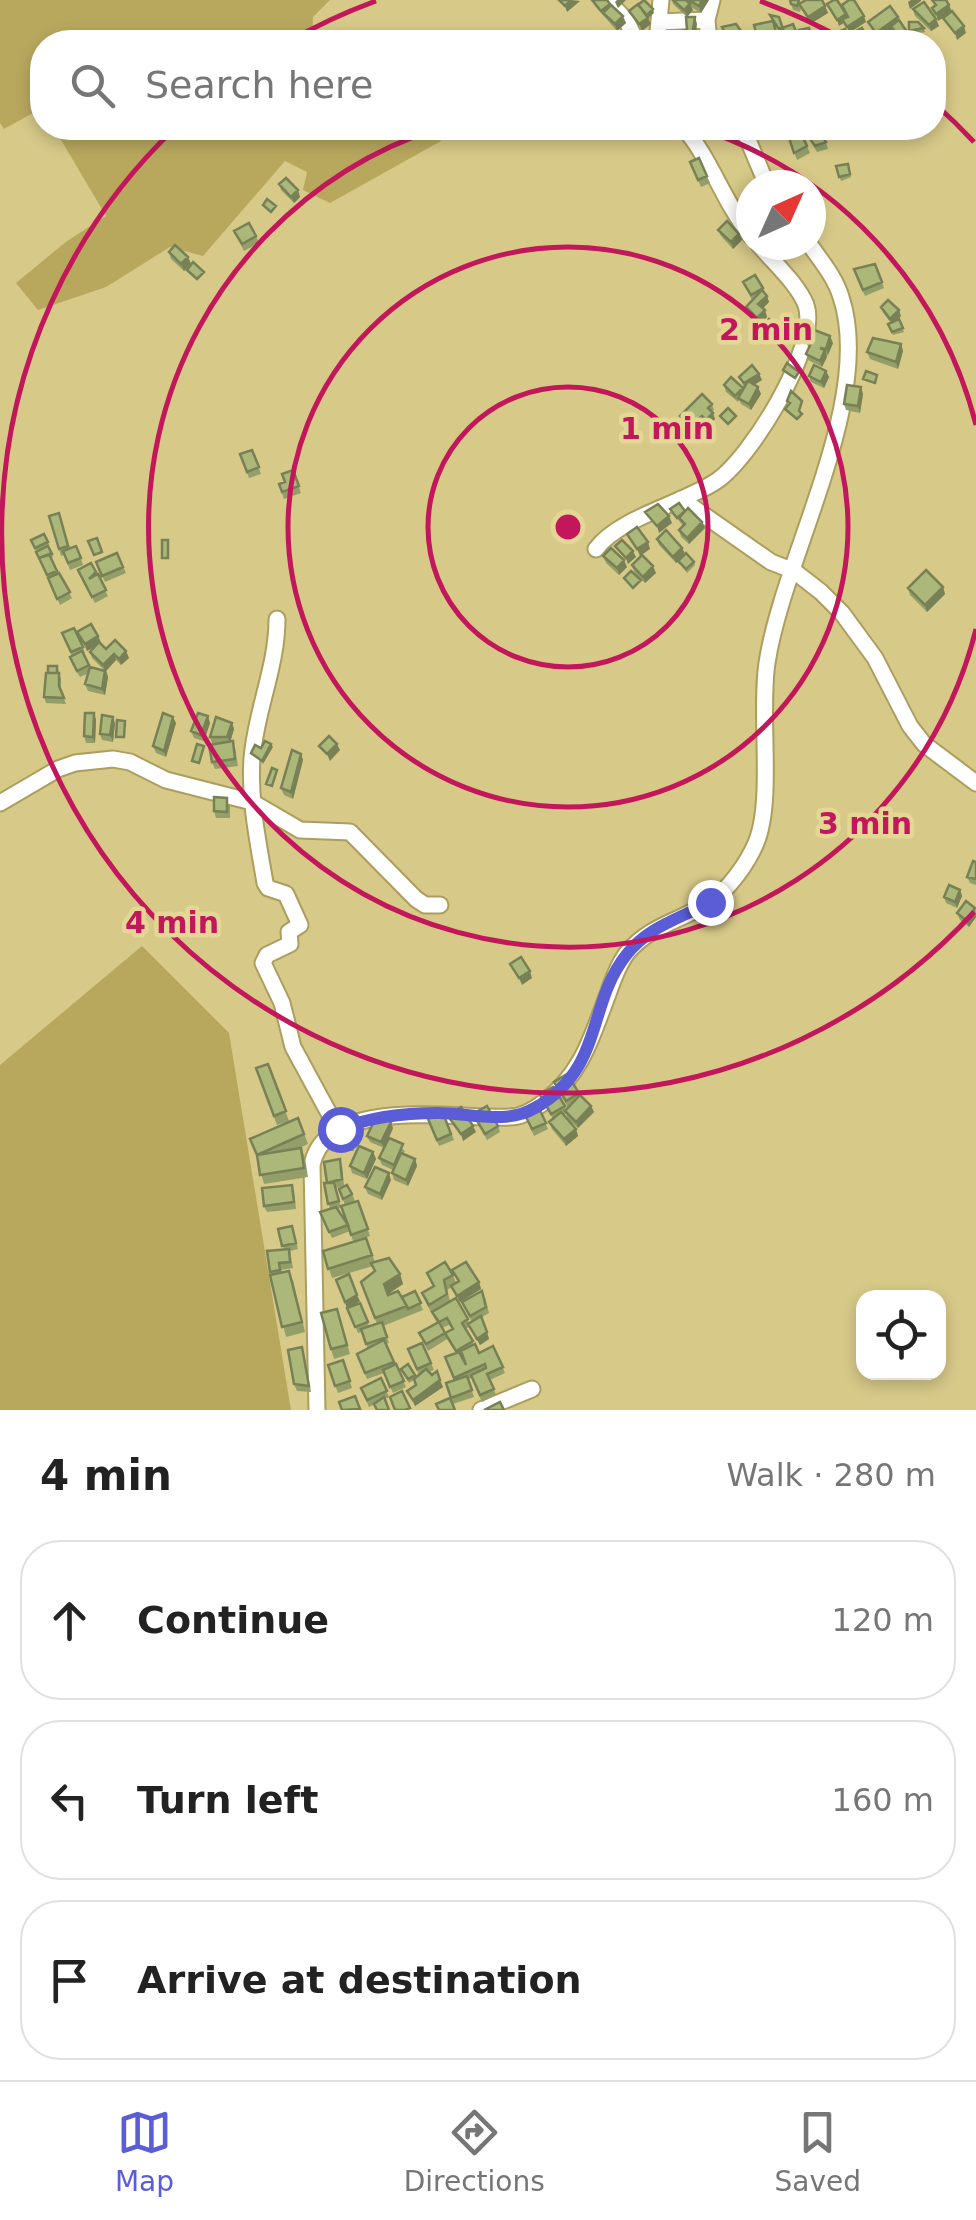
<!DOCTYPE html>
<html lang="en">
<head>
<meta charset="utf-8">
<style>
  :root { --surface:#fff; --page:#f6f6f6; --text:#222; --muted:#767676; --line:#e0e0e0; --accent:#5a5dd5 }
  body { margin:0; font-family:"DejaVu Sans",sans-serif; background:var(--page); color:var(--text) }
  .controls { position:absolute; right:30px; bottom:30px; display:grid; overflow:hidden; border-radius:20px; box-shadow:0 5px 15px #0003 }
  .controls button { width:90px; height:90px; display:grid; place-items:center; padding:0; border:0; border-bottom:2px solid var(--line); background:var(--surface); color:var(--text); font:50px sans-serif }
  .compass { position:absolute; left:736px; top:170px; width:90px; height:90px; border-radius:50%; background:var(--surface); box-shadow:0 5px 15px #0003; rotate:45deg }
  .stop { position:absolute; width:30px; height:30px; margin:-22px; border:8px solid #5a5dd5; border-radius:50%; background:#fff }
  .stop.end { background:#5a5dd5; border-color:#fff; box-shadow:0 2px 10px #0008 }
  .list { margin:0; padding:0; list-style:none }
  h2 { display:flex; justify-content:space-between; align-items:center; height:130px; margin:0; padding:0 40px; font-size:42px }
  h2 small { font-size:32px; font-weight:400; color:var(--muted) }
  .list li { display:grid; grid-template-columns:65px 1fr auto; gap:30px; align-items:center; box-sizing:border-box; height:160px; margin:0 20px 20px; padding:0 20px; border:2px solid var(--line); border-radius:40px }
  .list b { display:block; font-size:38px; white-space:nowrap }
  .list em { font-size:32px; font-style:normal; color:var(--muted) }
  .icon { flex:none; width:55px; height:55px; fill:none; stroke:currentColor; stroke-width:2; stroke-linecap:round; stroke-linejoin:round }
  .map { position:relative; flex:none; width:976px; height:1410px; overflow:hidden }
  .search { position:absolute; background:var(--surface); box-shadow:0 5px 15px #0003; left:30px; right:30px; top:30px; height:110px; display:flex; align-items:center; gap:25px; box-sizing:border-box; padding:0 35px; border-radius:40px; color:var(--muted); font-size:38px }
  .sheet { height:670px; background:var(--surface) }
  nav { display:flex; justify-content:space-around; align-items:center; box-sizing:border-box; height:140px; border-top:2px solid var(--line); background:var(--surface); font-size:28px; color:var(--muted) }
  nav a { display:grid; justify-items:center; gap:5px }
  nav .on { color:var(--accent) }
  .map>svg:first-child { display:block }
  .green { fill:#b8a85e }
  .lines { fill:none; stroke-linecap:round; stroke-linejoin:round }
  .minor-casing { stroke:#ab9e5e; stroke-width:19 }
  .minor { stroke:#fff; stroke-width:15 }
  .wall { fill:#939e68; fill-rule:evenodd }
  .shaded-wall { fill:#788155 }
  .building { fill:#abb879; stroke:#788155; stroke-width:2.5 }
  .route { stroke:#5a5dd5; stroke-width:12 }
  .ring { fill:none; stroke:#c2185b; stroke-width:5 }
  .centre { fill:#c2185b; stroke:#e4d694; stroke-width:5 }
  .ring-label { font-size:30px; text-anchor:middle; font-weight:bold; fill:#c2185b; stroke:#e4d694; stroke-width:9; stroke-linejoin:round; paint-order:stroke }
</style>
</head>
<body>
<div class="map">
<svg width="976" height="1410" viewBox="0 0 976 1410">
  <rect width="100%" height="100%" fill="#d7c988"/>
  <path class="green" d="M0 0H330L313 17 312 42H42V108L4 129 0 123Z
    M54 128H431L441 141 330 203 303 190 307 172 285 161 203 256 170 247 106 287 38 310 16 283 67 241 106 216Z
    M142 946 229 1033 291 1410H0V1065Z"/>
  <g class="lines">
    <g class="minor-casing">
      <path id="minor" d="M607 0 626 20 637 42
        M659 22 707 20
        M657 42 661 0
        M709 42 707 20 712 0
        M684 128C712 161 724 203 751 236
        M743 128 767 185
        M681 499 771 562 794 571 821 592 842 613 875 658 910 726 924 744 976 783
        M596 549C619 518 681 504 715 482 750 460 820 346 806 305 798 284 773 262 759 245
        M277 619C277 667 256 710 252 758 249 800 258 841 265 883L268 888 286 894 300 925 289 932 290 944 267 955 263 963 282 1003 293 1047 338 1130
        M0 803 58 769 75 763 113 759 130 762 166 780 252 802 300 830 350 832 416 899 425 905H440
        M317 1410 312 1165C326 1094 460 1120 510 1117 522 1117 535 1109 544 1102 582 1074 592 1036 608 994 613 980 618 965 627 953 650 925 681 921 710 902 729 889 747 864 756 843 774 800 759 714 767 663 783 557 875 400 841 297 835 277 821 261 810 245
        M481 1410 532 1389"/>
    </g>
    <use href="#minor" class="minor"/>
  </g>
  <path class="wall" d="M592 0 610 6 626 23 617 31 595 6Z
    M672 0H709L701 13 691 7 693 10 687 17 673 4Z
    M791 4 825 6 828 13 810 24 801 8 800 12 793 10Z
    M913 9 939 26 931 31 915 16Z
    M773 21 783 28 800 42H786L773 22 779 42H759L754 25Z
    M862 28 868 41 865 42H842L848 35Z
    M924 28 925 32 910 35 909 31Z
    M804 130 826 142 828 149 817 152Z
    M801 133 810 153 797 160 789 138Z
    M699 158 710 183 701 187 690 162Z
    M848 164 851 177 841 181 836 166Z
    M279 184 300 197 294 203 281 190Z
    M718 230 739 234 742 240 733 249 721 236Z
    M234 231 256 236 259 243 244 251Z
    M169 252 188 257 191 264 184 271 171 259Z
    M875 264 884 288 865 296 854 269Z
    M743 282 763 288 769 302 763 308 767 317 759 324 748 313 746 307 752 300Z
    M881 307 901 316 897 320 899 319 904 332 893 335 888 324 891 323 884 314Z
    M805 341 833 343 822 367 808 360 806 354 809 348Z
    M901 344 903 351 898 369 870 359 867 352Z
    M826 371 829 377 824 388 811 382 809 376Z
    M759 374 762 380 754 385 761 394 751 410 741 404 739 400 738 402 726 392 724 385 744 387 739 377Z
    M863 394 860 413 846 410 844 404Z
    M712 404 714 410 712 412 715 419 708 426 704 422 693 433 683 422 680 416Z
    M252 450 261 474 249 478 240 454Z
    M293 470 301 493 284 499 279 484 285 482Z
    M670 509 705 528 689 544 681 537 679 530 683 526Z
    M59 513 70 548 76 546 83 565 70 570 64 555 61 556 49 516Z
    M44 534 49 545 36 551 31 540Z
    M657 539 682 548 685 554 694 562 695 565 687 573 678 561 676 563 659 545Z
    M48 546 53 557 51 558 58 573 72 598 60 605 36 552Z
    M117 553 126 573 105 582 96 562Z
    M603 556 627 567 619 575 606 563Z
    M91 563 108 596 95 603 78 570Z
    M632 565 656 573 645 583 634 572Z
    M943 587 945 594 927 612 910 595 908 588Z
    M77 632 98 636 101 643 106 649 129 658 121 665 116 660 106 671 108 677 105 695 88 691 85 684 89 673 80 677 72 664 70 657 72 656 64 640 83 647 85 653 83 654 90 668 105 671 92 658 90 652 96 646 87 651Z
    M58 669 61 679V691L66 704 46 703 44 697Z
    M94 713 96 720 95 743H86L84 736Z
    M115 723 113 742 102 740 100 734Z
    M176 723 166 757 156 753 153 746Z
    M210 723 204 741 194 738 191 731Z
    M232 723 234 729 230 742 235 748 238 766 215 769 212 762 220 743H212L210 737Z
    M301 754 303 760 293 799 284 795 281 788Z
    M230 804V818H216L214 811Z
    M976 862V885L970 883 967 877Z
    M960 890 962 896 957 908 946 903 944 897Z
    M975 908 976 917 969 927 960 920 957 913Z
    M268 1064 289 1121 277 1125 256 1068Z
    M567 1074 580 1095 591 1106 594 1112 578 1128 567 1118 566 1114 563 1115 576 1129 578 1136 566 1146 552 1129 549 1122 553 1119 540 1095 565 1106 566 1110 568 1108 554 1082Z
    M536 1102 548 1129 534 1136 522 1109Z
    M443 1113 454 1140 439 1146 428 1119Z
    M473 1114 498 1126 500 1132 487 1140Z
    M298 1118 308 1144 297 1149 301 1148 305 1158 308 1177 264 1184 257 1158Z
    M393 1128 389 1138 405 1151 403 1154 415 1159 417 1166 408 1186 394 1180 392 1173 393 1170 382 1165 379 1158 384 1148 370 1142 367 1136Z
    M352 1129 354 1136V1151H332L329 1144Z
    M373 1152 376 1159 367 1179 352 1173 350 1166Z
    M342 1165 344 1186 336 1188 341 1208 337 1209 348 1225 345 1205 339 1189 352 1194 355 1201 348 1204 358 1201 370 1236 353 1241 350 1231 332 1238 322 1218 330 1209 324 1183H328Z
    M391 1180 382 1200 368 1194 365 1187Z
    M294 1191 296 1209 267 1212 264 1206Z
    M292 1226 298 1249 290 1251 293 1268 281 1270 282 1272 293 1280 305 1332 286 1337 270 1272 284 1249 278 1229Z
    M366 1238 375 1262 400 1274 403 1284 388 1294 403 1301 415 1291 423 1310 383 1326 389 1343 386 1344 406 1387 393 1393 384 1373 367 1379 357 1354 368 1349 362 1332 358 1333 336 1280 360 1301 352 1306 360 1303 369 1326 377 1324 361 1282 375 1272 373 1266 332 1278 323 1251Z
    M452 1270 479 1282 481 1289 460 1302 452 1287 447 1290 450 1301 470 1323 472 1322 462 1302 485 1297 489 1313 482 1317 489 1339 480 1345 469 1327 465 1329 479 1353 493 1346 505 1373 490 1380 496 1395 482 1402 472 1378 468 1379 474 1397 453 1404 446 1383 455 1380 445 1357 456 1353 447 1339 428 1351 419 1333 437 1323 426 1303 422 1293 433 1287 427 1273 453 1275 456 1283 458 1282ZM449 1325 452 1329 445 1333 442 1328Z
    M337 1309 350 1354 334 1359 331 1349Z
    M422 1343 434 1370 429 1372 443 1387 415 1406 407 1391 416 1385 414 1380 409 1383 403 1372 416 1378 419 1375 408 1349Z
    M302 1347 304 1354 311 1392 297 1391 294 1384Z
    M343 1360 352 1388 338 1393 328 1365Z
    M381 1378 389 1397 369 1407 361 1388Z"/>
  <path class="shaded-wall" d="M571 0 580 1 567 12 565 6Z
    M617 0H626L618 8 615 2Z
    M702 0H709L701 13 699 6Z
    M911 0H921V1L910 9 908 2Z
    M690 4 693 10 687 17 684 10Z
    M949 5 952 12 938 21 936 14Z
    M825 6 828 13 810 24 808 17Z
    M653 9 654 13 648 18 651 24 642 31 639 24Z
    M846 14 848 20 839 26 837 20Z
    M623 16 626 23 617 31 615 24Z
    M864 16 866 22 849 33 847 27Z
    M695 17 697 24 695 42H691Z
    M898 17 900 24 878 40 876 33Z
    M936 19 939 26 931 31 929 25Z
    M964 26 966 33 957 40 955 33Z
    M298 190 300 197 294 203 291 197Z
    M739 234 742 240 733 249 731 242Z
    M188 257 191 264 184 271 181 264Z
    M767 296 769 302 761 310 758 304Z
    M765 310 767 317 759 324 757 318Z
    M899 310 901 316 892 325 890 319Z
    M830 336 833 343 828 355 826 349Z
    M901 344 903 351 898 369 896 362Z
    M825 350 827 357 822 367 820 361Z
    M826 371 829 377 824 388 821 382Z
    M759 374 762 380 747 389 744 383Z
    M758 387 761 394 751 410 749 404Z
    M861 387 863 394 860 413 858 406Z
    M713 413 715 419 708 426 706 420Z
    M702 416 704 422 693 433 691 426Z
    M669 516 672 523 659 533 657 526Z
    M702 522 705 528 689 544 687 538Z
    M648 542 650 549 640 556 637 549Z
    M682 548 685 554 676 563 673 557Z
    M633 551 636 557 628 564 626 558Z
    M624 560 627 567 619 575 617 568Z
    M653 566 656 573 645 583 643 577Z
    M943 587 945 594 927 612 925 605Z
    M98 636 101 643 87 651 85 644Z
    M126 651 129 658 121 665 119 659Z
    M114 654 116 660 106 671 108 677 105 695 102 689 105 671 103 665Z
    M94 713 96 720 95 743 93 737Z
    M208 716 210 723 204 741 201 735Z
    M113 717 115 723 113 742 110 735Z
    M173 717 176 723 166 757 164 751Z
    M232 723 234 729 230 743 227 737Z
    M271 744 273 747 263 764 262 761Z
    M337 744 340 750 330 761 327 754Z
    M301 754 303 760 293 799 291 792Z
    M960 890 962 896 957 908 955 902Z
    M975 908 976 917 969 927 966 920Z
    M530 971 532 978 522 985 519 978Z
    M591 1106 594 1112 578 1128 576 1122Z
    M391 1122 393 1128 384 1148 381 1142Z
    M473 1126 476 1132 463 1141 461 1134Z
    M576 1129 578 1136 566 1146 564 1139Z
    M373 1152 376 1159 367 1179 364 1173Z
    M415 1159 417 1166 408 1186 406 1180Z
    M389 1173 391 1180 382 1200 380 1194Z
    M400 1274 403 1284 388 1294 384 1284Z
    M479 1282 481 1289 460 1302 457 1296Z
    M357 1295 360 1301 347 1309 345 1302Z
    M487 1332 489 1339 480 1345 477 1339Z
    M440 1380 443 1387 415 1406 413 1400Z"/>
  <path class="building" d="M559 0H571L565 6Z
    M592 0H607L610 4 601 11Z
    M644 0 653 9 647 15 638 5Z
    M673 0H686L690 4 684 10Z
    M689 0H702L699 6Z
    M790 0H799L797 6 791 4Z
    M806 0H822L825 6 808 17 799 4Z
    M834 0H837L846 14 837 20 827 4Z
    M849 0H854L864 16 847 27 842 19 848 17 842 5Z
    M932 0H946L949 5 936 14 932 8 936 5Z
    M924 2 936 19 929 25 913 9Z
    M638 4 648 18 639 24 629 11Z
    M611 5 623 16 615 24 603 13Z
    M890 6 898 17 876 33 868 22Z
    M952 11 964 26 955 33 943 18Z
    M770 15 779 17 783 29 778 28Z
    M686 17H695L691 42H680V31L687 30Z
    M899 20 907 32 899 38 891 26Z
    M773 21 777 36 758 40 754 25Z
    M909 22H918L924 28 909 31Z
    M736 24 746 38V42H730L722 27Z
    M793 24 800 42H784L788 41 779 29Z
    M809 28 813 42H802L799 30Z
    M862 28 865 34 849 42H843L838 32 845 29 848 35Z
    M702 35 704 42H695L693 38Z
    M810 128H817L826 142 815 146 804 130Z
    M801 133 807 146 794 153 789 138Z
    M699 158 707 176 698 180 690 162Z
    M848 164 850 174 839 177 836 166Z
    M286 178 298 190 291 197 279 184Z
    M267 199 276 206 271 212 263 205Z
    M727 221 739 234 731 242 718 230Z
    M249 223 256 236 242 244 234 231Z
    M175 245 188 257 181 264 169 252Z
    M193 262 204 272 197 279 187 270Z
    M875 264 882 282 863 290 854 269Z
    M755 275 763 288 751 295 743 282Z
    M762 290 767 296 758 304 765 310 757 318 746 307Z
    M888 300 899 310 890 319 881 307Z
    M769 319 775 325 769 332 762 327Z
    M899 319 903 328 892 332 888 324Z
    M809 328 830 336 826 349 820 348 825 350 820 361 806 354 811 343 805 341Z
    M873 338 901 344 896 362 867 352Z
    M787 363 799 372 795 378 783 370Z
    M752 365 759 374 744 383 739 377Z
    M814 365 826 371 821 382 809 376Z
    M866 371 877 375 875 383 863 379Z
    M731 377 743 388 735 396 724 385Z
    M748 381 758 387 749 404 738 398Z
    M847 385 861 387 858 406 844 404Z
    M791 391 802 401 799 411 802 414 797 419 785 409 790 403 787 401Z
    M702 394 712 404 708 408 713 413 706 420 702 416 691 426 680 416Z
    M728 408 736 416 728 424 720 416Z
    M252 450 259 467 247 472 240 454Z
    M293 470 299 486 282 492 279 484 285 482 282 474Z
    M679 503 685 511 677 518 670 509Z
    M658 504 669 516 657 526 645 512Z
    M688 508 702 522 687 538 679 530 685 524 679 518Z
    M59 513 68 546 59 549 49 516Z
    M637 527 648 542 637 549 627 534Z
    M666 530 682 548 673 557 657 539Z
    M44 534 48 542 35 548 31 540Z
    M97 538 102 552 94 555 88 541Z
    M162 540H168V558H162Z
    M622 540 633 551 626 558 615 546Z
    M48 546 52 554 39 558 40 560 36 552Z
    M76 546 81 558 68 563 63 551Z
    M611 548 624 560 617 568 603 556Z
    M117 553 123 567 102 576 96 562Z
    M686 553 694 562 686 569 678 561Z
    M49 554 57 571 47 575 39 558Z
    M642 555 653 566 643 577 632 565Z
    M91 563 96 572 89 579 98 574 106 590 92 597 78 570Z
    M926 570 943 587 925 605 908 588Z
    M631 571 641 580 633 588 624 578Z
    M59 573 70 592 57 599 48 578Z
    M91 624 98 636 85 644 77 632Z
    M74 628 83 647 71 652 62 633Z
    M115 640 126 651 119 659 114 654 103 665 90 652 99 642 106 649Z
    M82 651 89 665 77 671 70 657Z
    M48 666H57V673H48Z
    M90 667 105 671 102 689 85 684Z
    M46 673H59V686L64 698 44 697Z
    M85 713H94L93 737 84 736Z
    M163 713 173 717 164 751 153 746Z
    M198 713 208 716 201 735 191 731Z
    M102 715 113 717 110 735 100 734Z
    M216 717 232 723 227 737H210Z
    M117 720 125 721 124 737H116Z
    M329 736 337 744 327 754 319 746Z
    M233 741 235 759 212 762 209 745Z
    M265 741 271 744 262 761 251 753 255 745 261 748Z
    M197 744 204 746 199 763 192 761Z
    M292 750 301 754 291 792 281 788Z
    M272 768 277 770 272 786 266 784Z
    M214 797 227 798V812L214 811Z
    M973 861 976 862V879L967 877Z
    M949 885 960 890 955 902 944 897Z
    M966 901 975 908 966 920 957 913Z
    M521 957 530 971 519 978 510 964Z
    M268 1064 286 1111 274 1116 256 1068Z
    M567 1074 579 1093 566 1101 554 1082Z
    M553 1087 565 1106 551 1114 540 1095Z
    M580 1095 591 1106 576 1122 565 1111Z
    M536 1102 546 1123 532 1129 522 1109Z
    M487 1106 498 1126 485 1134 473 1114Z
    M461 1107 473 1126 461 1134 448 1116Z
    M561 1112 576 1129 564 1139 549 1122Z
    M443 1113 451 1134 437 1140 428 1119Z
    M377 1115 391 1122 381 1142 367 1136Z
    M298 1118 304 1134 257 1155 250 1139Z
    M330 1129H352V1145L329 1144Z
    M389 1138 403 1144 394 1165 379 1158Z
    M359 1146 373 1152 364 1173 350 1166Z
    M301 1148 304 1168 260 1175 257 1155Z
    M401 1153 415 1159 406 1180 392 1173Z
    M340 1159 342 1179 327 1183 324 1162Z
    M375 1167 389 1173 380 1194 365 1187Z
    M324 1183H334L339 1201 328 1204Z
    M292 1185 294 1202 264 1206 262 1188Z
    M347 1185 352 1194 343 1199 339 1189Z
    M358 1201 368 1229 351 1235 348 1225 329 1232 320 1212 336 1207 348 1225 341 1206Z
    M292 1226 296 1243 282 1246 278 1229Z
    M366 1238 372 1255 328 1269 323 1251Z
    M289 1249 290 1262 279 1263 280 1270 270 1272 267 1251Z
    M389 1258 400 1274 384 1284 388 1295 398 1291 407 1306 375 1318 361 1282 375 1271 371 1263Z
    M445 1262 453 1275 444 1280 447 1294 429 1305 422 1293 434 1286 427 1273Z
    M466 1262 479 1282 457 1296 451 1286 459 1281 452 1270Z
    M289 1271 302 1322 282 1327 270 1275Z
    M349 1274 357 1295 345 1302 336 1280Z
    M415 1291 421 1303 408 1309 402 1297Z
    M482 1291 486 1307 470 1316 462 1302Z
    M456 1298 468 1319 462 1323 473 1341 456 1351 445 1333 453 1329 447 1318 439 1322 432 1312Z
    M360 1303 368 1322 355 1327 347 1308Z
    M337 1309 347 1345 331 1349 321 1313Z
    M481 1316 487 1332 477 1339 468 1324Z
    M382 1322 387 1337 366 1344 361 1329Z
    M439 1322 445 1333 426 1344 419 1333Z
    M384 1340 394 1362 365 1373 357 1354Z
    M422 1343 431 1363 417 1369 408 1349Z
    M475 1344 479 1353 493 1346 503 1367 487 1374 494 1389 480 1395 471 1375 486 1368 485 1364 454 1378 445 1357 459 1352 466 1365 461 1351Z
    M302 1347 309 1386 294 1384 288 1350Z
    M343 1360 350 1381 335 1386 328 1365Z
    M396 1364 404 1381 390 1387 383 1370Z
    M408 1364 415 1375 408 1379 401 1369Z
    M426 1369 432 1375 437 1371 440 1380 413 1400 407 1391 416 1385 414 1379Z
    M467 1376 472 1390 451 1398 446 1383Z
    M381 1378 387 1391 367 1400 361 1388Z
    M402 1391 410 1408 405 1410H395L390 1397Z
    M355 1396 360 1409 342 1410 339 1402Z
    M384 1397 389 1410H377L374 1404Z
    M450 1398 455 1410H439L436 1404Z
    M500 1402 504 1410H484Z"/>
  <g class="lines">
    <path class="route" d="M340 1129C370 1117 406 1113 438 1113 470 1113 506 1125 535 1108 605 1068 586 1005 627 954 649 926 680 919 710 902"/>
  </g>
  <g class="ring">
    <circle cx="568" cy="527" r="140"/>
    <circle cx="568" cy="527" r="280"/>
    <path d="M976 629A420 420 0 1 1 438 128M698 128A420 420 0 0 1 976 425"/>
    <path d="M974 912A560 560 0 1 1 175 128M288 42A560 560 0 0 1 376 1M760 1A560 560 0 0 1 848 42M935 104A560 560 0 0 1 974 142"/>
  </g>
  <circle cx="568" cy="527" r="15" class="centre"/>
  <g class="ring-label">
    <text x="766" y="340">2 min</text>
    <text x="667" y="439">1 min</text>
    <text x="865" y="834">3 min</text>
    <text x="172" y="933">4 min</text>
  </g>
</svg>
<div class="controls">
<button><svg class="icon" aria-label="locate" viewBox="0 0 24 24"><circle cx="12" cy="12" r="6"/><path d="M12 2v4M12 18v4M2 12h4M18 12h4"/></svg></button>
</div>
<svg class="compass" viewBox="-18 -18 36 36"><path d="M0-13l5 13h-10z" fill="#e53935"/><path d="M0 13l5-13h-10z" fill="#767676"/></svg>
<div class="stop" style="left:340px;top:1129px"></div>
<div class="stop end" style="left:710px;top:902px"></div>
<div class="search"><svg class="icon" aria-label="search" viewBox="0 0 24 24"><circle cx="10" cy="10" r="6"/><path d="M15 15l6 6"/></svg>Search here</div>
</div>
<section class="sheet">
<h2>4 min<small>Walk · 280 m</small></h2>
<ul class="list">
<li><svg class="icon" aria-label="ahead" viewBox="0 0 24 24"><path d="M12 20V5M6 11l6-6 6 6"/></svg><div><b>Continue</b></div><em>120 m</em></li>
<li><svg class="icon" aria-label="left" viewBox="0 0 24 24"><path d="M17 20v-9H6M10 6l-5 5 5 5"/></svg><div><b>Turn left</b></div><em>160 m</em></li>
<li><svg class="icon" aria-label="arrive" viewBox="0 0 24 24"><path d="M6 21V4h12l-3 4 3 4H6"/></svg><div><b>Arrive at destination</b></div></li>
</ul>
</section>
<nav>
<a class="on"><svg class="icon" aria-label="map" viewBox="0 0 24 24"><path d="M3 6l6-2 6 2 6-2v14l-6 2-6-2-6 2zM9 4v14M15 6v14"/></svg>Map</a>
<a><svg class="icon" aria-label="directions" viewBox="0 0 24 24"><path d="M12 3l9 9-9 9-9-9zM9 14v-3h6M13 9l2 2-2 2"/></svg>Directions</a>
<a><svg class="icon" aria-label="saved" viewBox="0 0 24 24"><path d="M7 4h10v16l-5-4-5 4z"/></svg>Saved</a>
</nav>
</body>
</html>
